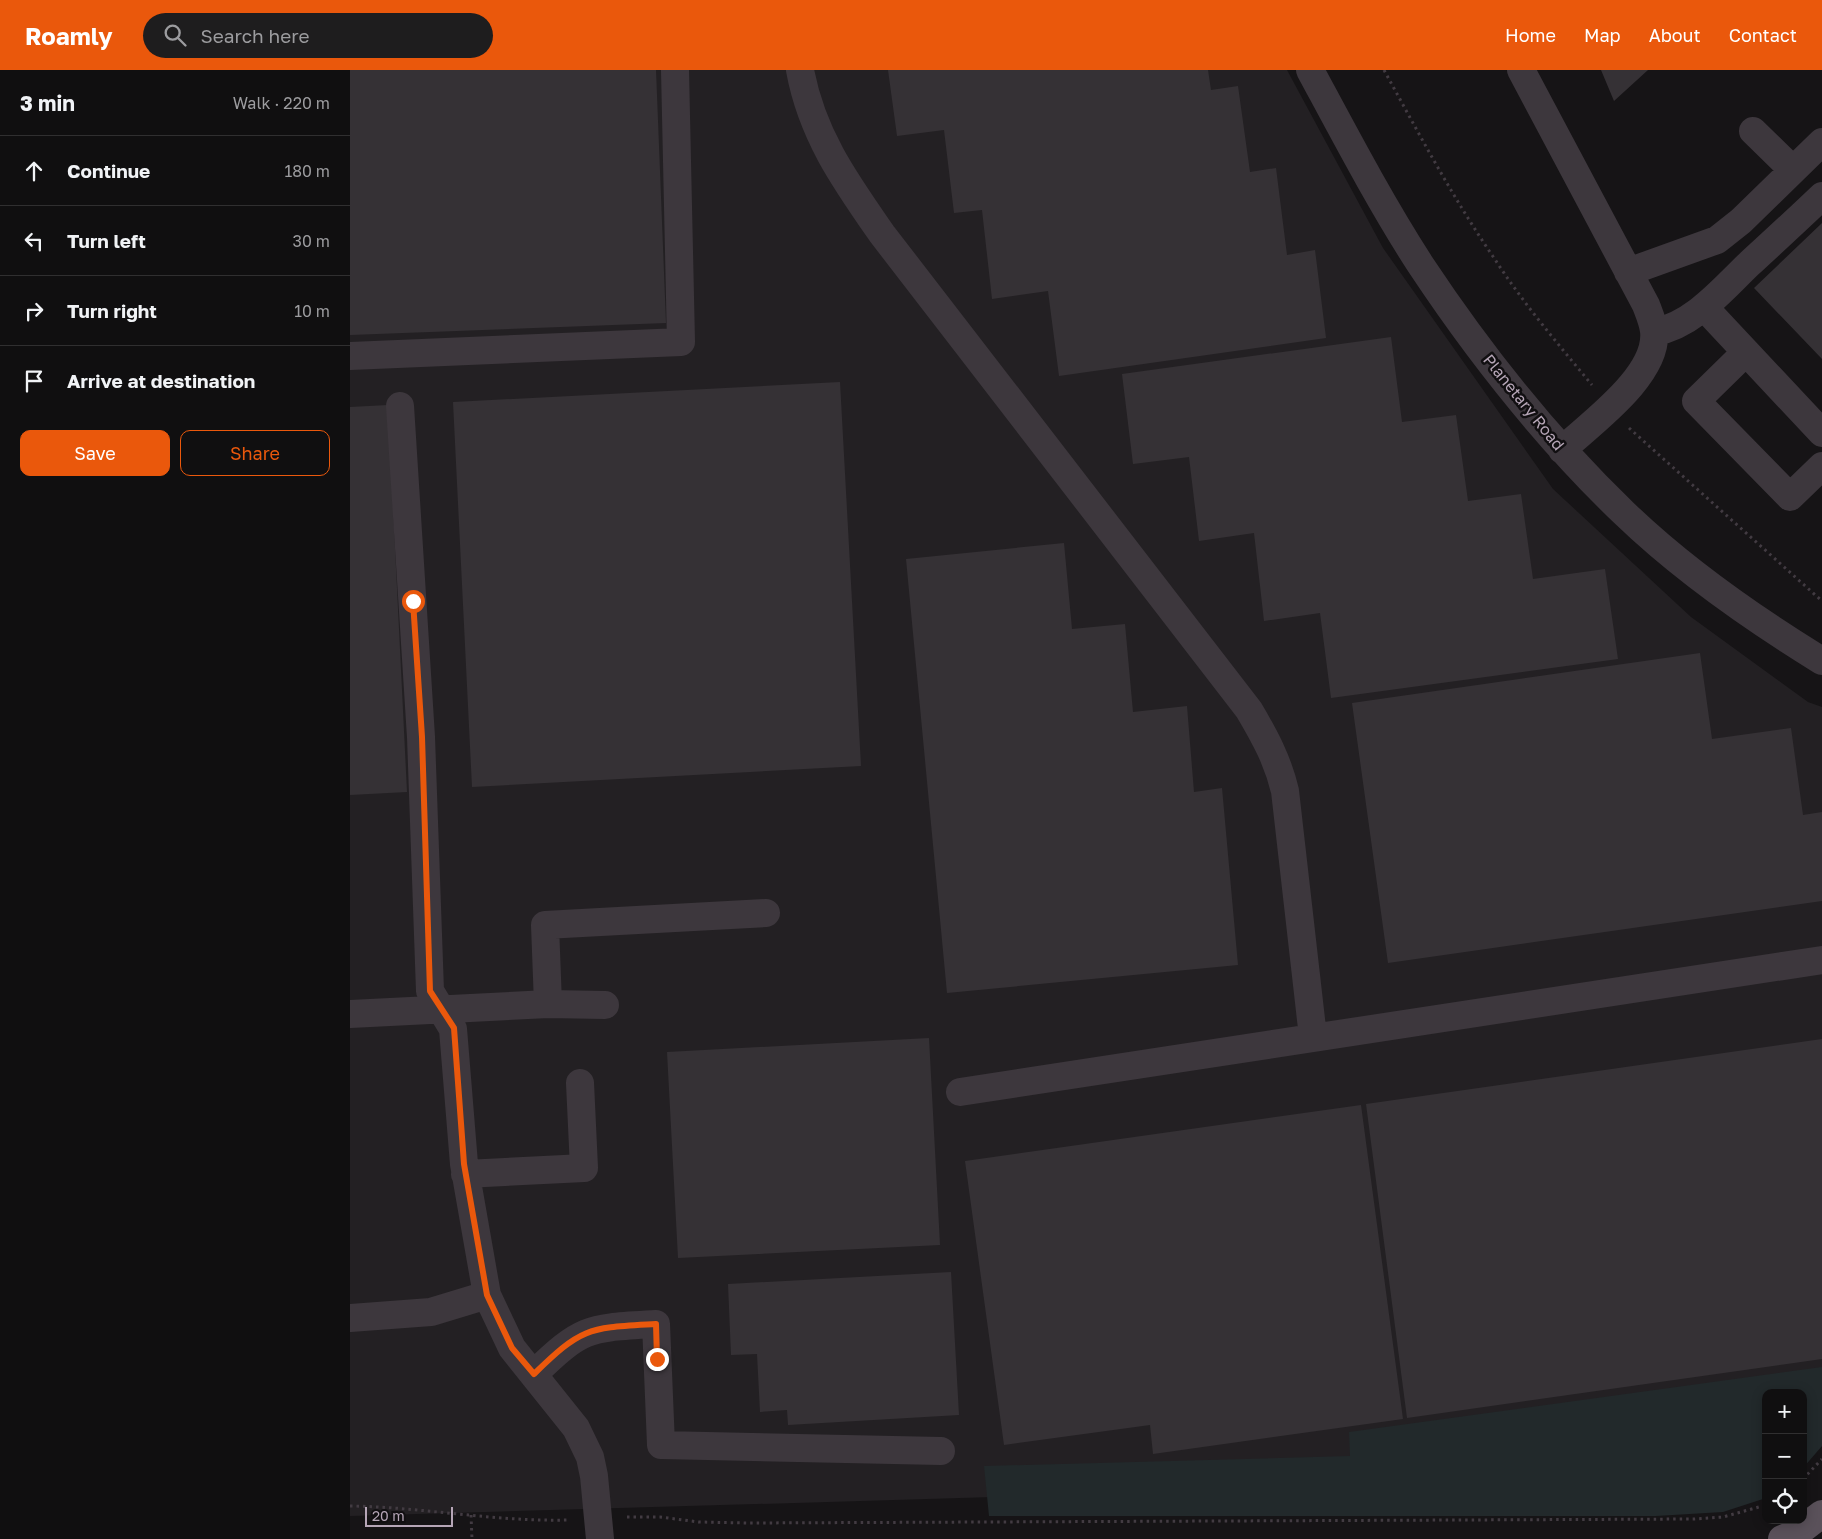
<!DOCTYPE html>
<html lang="en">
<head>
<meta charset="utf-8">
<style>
  :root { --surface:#100f10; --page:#1e1d1e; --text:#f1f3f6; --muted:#9c9c9f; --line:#302f30; --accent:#ea580c }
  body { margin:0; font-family:"Golos Text",sans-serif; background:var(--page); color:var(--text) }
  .controls { position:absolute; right:15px; bottom:15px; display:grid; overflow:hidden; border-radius:10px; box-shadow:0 2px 12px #0003 }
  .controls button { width:45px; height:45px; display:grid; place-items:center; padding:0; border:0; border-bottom:1px solid var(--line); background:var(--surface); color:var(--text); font:25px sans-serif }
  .scale { position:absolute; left:15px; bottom:12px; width:88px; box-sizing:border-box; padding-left:5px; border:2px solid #b6a6b7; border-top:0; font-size:14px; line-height:18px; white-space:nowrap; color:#b6a6b7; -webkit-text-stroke:4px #110f11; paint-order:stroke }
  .stop { position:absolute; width:15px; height:15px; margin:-11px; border:4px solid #ea580c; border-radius:50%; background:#fff }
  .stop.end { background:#ea580c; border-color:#fff; box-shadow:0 1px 5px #0008 }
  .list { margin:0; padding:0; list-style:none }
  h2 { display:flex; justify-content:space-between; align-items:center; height:65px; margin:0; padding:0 20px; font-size:21px }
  h2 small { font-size:16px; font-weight:400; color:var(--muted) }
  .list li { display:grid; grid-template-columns:32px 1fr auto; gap:15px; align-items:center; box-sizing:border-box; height:70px; padding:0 20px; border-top:1px solid var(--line) }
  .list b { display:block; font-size:19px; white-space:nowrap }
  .list em { font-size:16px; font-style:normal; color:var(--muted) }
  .actions { display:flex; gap:10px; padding:15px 20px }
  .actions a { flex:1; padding:11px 0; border:1px solid var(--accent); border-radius:10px; text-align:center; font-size:18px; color:var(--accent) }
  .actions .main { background:var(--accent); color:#fff }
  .icon { flex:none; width:28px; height:28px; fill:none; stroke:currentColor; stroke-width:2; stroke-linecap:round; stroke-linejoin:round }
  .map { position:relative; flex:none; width:1472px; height:1469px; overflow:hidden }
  header { display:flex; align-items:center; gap:30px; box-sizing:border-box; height:70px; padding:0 25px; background:var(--accent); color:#fff }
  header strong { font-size:24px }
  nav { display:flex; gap:28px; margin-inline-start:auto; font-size:18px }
  .search { width:350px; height:45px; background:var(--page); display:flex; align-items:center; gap:12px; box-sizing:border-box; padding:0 18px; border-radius:28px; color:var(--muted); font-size:19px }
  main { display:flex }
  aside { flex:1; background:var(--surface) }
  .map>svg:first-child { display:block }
  .built { fill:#232023 }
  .green { fill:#22292b }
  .building { fill:#353135 }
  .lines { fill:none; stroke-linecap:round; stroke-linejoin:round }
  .path { stroke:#423b42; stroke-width:3; stroke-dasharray:2.5 4; stroke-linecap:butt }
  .minor { stroke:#3d373d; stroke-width:28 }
  .major { stroke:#5a515a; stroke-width:28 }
  .route { stroke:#ea580c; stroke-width:6 }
  .labels { text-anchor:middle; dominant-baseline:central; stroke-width:5; stroke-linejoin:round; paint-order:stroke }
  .street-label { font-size:16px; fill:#b6a6b7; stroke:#110f11 }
</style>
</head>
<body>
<header>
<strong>Roamly</strong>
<div class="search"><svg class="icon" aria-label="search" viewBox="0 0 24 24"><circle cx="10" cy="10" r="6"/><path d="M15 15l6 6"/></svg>Search here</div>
<nav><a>Home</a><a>Map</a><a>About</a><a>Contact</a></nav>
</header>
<main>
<aside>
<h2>3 min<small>Walk · 220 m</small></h2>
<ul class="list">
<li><svg class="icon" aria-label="ahead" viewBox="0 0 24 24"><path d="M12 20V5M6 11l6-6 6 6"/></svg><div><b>Continue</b></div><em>180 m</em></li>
<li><svg class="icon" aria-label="left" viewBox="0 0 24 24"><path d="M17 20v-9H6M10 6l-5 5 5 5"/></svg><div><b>Turn left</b></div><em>30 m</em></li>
<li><svg class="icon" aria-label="right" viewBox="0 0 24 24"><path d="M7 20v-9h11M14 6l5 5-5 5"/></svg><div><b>Turn right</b></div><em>10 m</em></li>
<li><svg class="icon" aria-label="arrive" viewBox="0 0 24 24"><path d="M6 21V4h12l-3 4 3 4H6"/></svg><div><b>Arrive at destination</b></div></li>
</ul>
<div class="actions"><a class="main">Save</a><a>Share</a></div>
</aside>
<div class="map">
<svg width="1472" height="1469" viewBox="0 0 1472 1469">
  <rect width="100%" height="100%" fill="#161416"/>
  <path class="built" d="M0 0H937L1033 178 1203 419 1341 547 1458 632 1472 637V1365L1453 1323H1416L1327 1407 0 1446Z"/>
  <path class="green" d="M1472 1297V1376L1453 1398V1323H1416V1428L1373 1442 1306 1446H639L634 1396 1000 1386 999 1362Z"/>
  <path class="building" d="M0 0H306L316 253 0 265Z
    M538 0H858L861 20 888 16 900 102 926 98 937 185 965 180 976 268 709 306 698 221 642 229 632 140 604 143 594 60 547 66Z
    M1251 0H1298L1264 31Z
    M1472 153V289L1404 218Z
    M1041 267 1052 352 1106 345 1118 431 1171 424 1183 509 1255 499 1268 589 981 628 970 543 914 551 904 463 849 471 839 387 783 394 772 304Z
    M490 312 511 696 122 717 103 332Z
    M38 335 57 722 0 725V337Z
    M714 473 722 559 775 554 783 642 837 636 844 722 872 718 888 895 597 923 556 489Z
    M1350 583 1362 669 1441 658 1453 745 1472 742V831L1038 893 1002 633Z
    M579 968 590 1175 328 1188 317 982Z
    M1472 969V1289L1057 1348 1016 1034Z
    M1011 1035 1053 1349 803 1384 800 1355 654 1375 615 1091Z
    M601 1202 609 1345 438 1355 437 1340 410 1342 407 1284 381 1285 378 1214Z"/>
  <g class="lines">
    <path class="path" d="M1034 0C1069 64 1103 128 1144 188 1173 233 1208 274 1242 315
      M1279 358 1472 531
      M1453 1409 1472 1389
      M0 1436C73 1437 145 1452 219 1450
      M121 1445 122 1469
      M277 1447H310L349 1452 398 1453 1345 1449 1373 1447 1416 1435"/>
    <path class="minor" d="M450 0C462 65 495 111 532 164L899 640C915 667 928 691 935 721L963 967
      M960 0C995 65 1030 132 1070 194 1129 283 1197 369 1274 443 1333 500 1402 548 1472 591
      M1171 0 1296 235C1299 243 1303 252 1304 261 1309 305 1241 353 1212 380
      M1403 61 1443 100
      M1278 202 1367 170 1391 151 1472 72
      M1354 237 1472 363
      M1305 262C1343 255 1372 220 1399 194 1424 171 1448 149 1472 126
      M1395 283 1346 331 1440 427 1472 396
      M0 286 331 272 325 0
      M50 336 71 667 80 921 103 959 114 1094 137 1225 162 1278 226 1358 240 1387 244 1406 250 1469
      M198 934 195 855 416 843
      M0 944 198 934 255 935
      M610 1022 1472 890
      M115 1104 234 1098 230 1013
      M0 1248 81 1242 137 1225
      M184 1304C233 1256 239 1258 306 1254L311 1375 591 1381"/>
    <path class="major" d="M1432 1469 1447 1463 1472 1444"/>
  </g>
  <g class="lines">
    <path class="route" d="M63 531 72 667 80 921 104 958 114 1094 137 1225 162 1278 184 1304C233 1256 239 1258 306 1254L307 1289"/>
  </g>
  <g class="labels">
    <g class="street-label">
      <text transform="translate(1174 332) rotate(51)">Planetary Road</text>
    </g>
  </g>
</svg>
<div class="controls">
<button>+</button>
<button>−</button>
<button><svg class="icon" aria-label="locate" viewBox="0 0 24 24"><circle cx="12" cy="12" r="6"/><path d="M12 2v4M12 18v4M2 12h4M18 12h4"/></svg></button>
</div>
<div class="scale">20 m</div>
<div class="stop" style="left:63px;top:531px"></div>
<div class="stop end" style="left:307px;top:1289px"></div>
</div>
</main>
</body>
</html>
